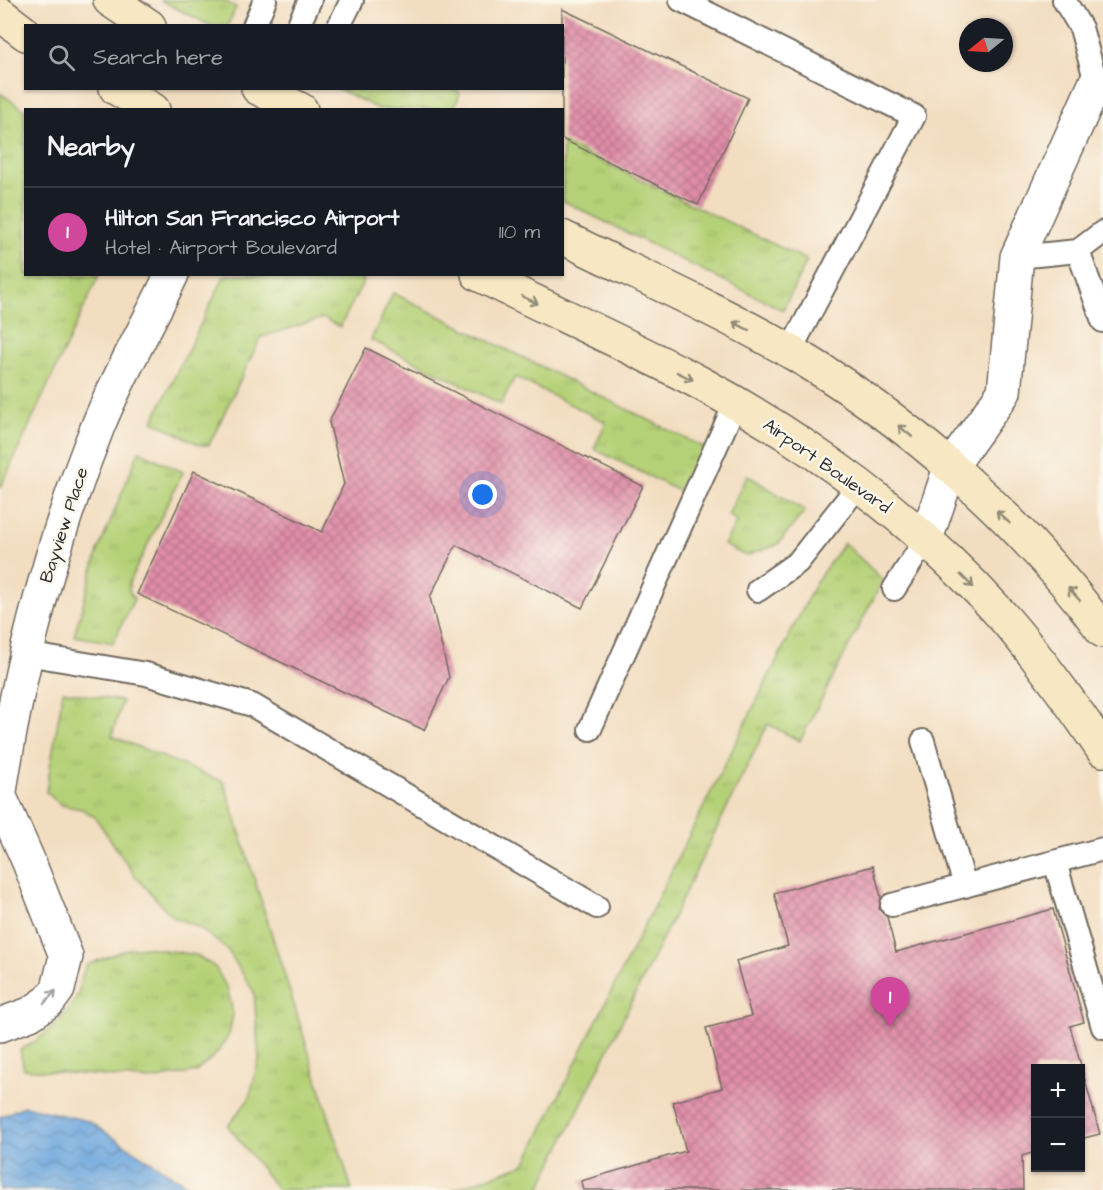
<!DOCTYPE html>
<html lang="en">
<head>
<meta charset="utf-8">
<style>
  :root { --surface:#171b24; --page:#242831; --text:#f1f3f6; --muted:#9ea1a6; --line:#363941; --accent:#2563eb }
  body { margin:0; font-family:"Architects Daughter",sans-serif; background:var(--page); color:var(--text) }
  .controls { position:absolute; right:18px; bottom:18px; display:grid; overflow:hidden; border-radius:0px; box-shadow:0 2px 4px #0004 }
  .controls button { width:54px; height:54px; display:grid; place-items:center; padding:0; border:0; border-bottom:2px solid var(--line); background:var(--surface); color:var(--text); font:30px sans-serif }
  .compass { position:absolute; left:959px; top:18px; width:54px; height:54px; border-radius:50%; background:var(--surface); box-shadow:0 2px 4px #0004; rotate:252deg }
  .you { position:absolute; left:483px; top:495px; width:21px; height:21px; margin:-15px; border:4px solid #fff; border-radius:50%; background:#1a73e8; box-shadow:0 0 0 9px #1a73e833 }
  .badge { display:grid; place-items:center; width:39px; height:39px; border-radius:50%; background:var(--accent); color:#fff; font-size:20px; font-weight:700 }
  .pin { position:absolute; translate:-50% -50px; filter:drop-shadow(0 2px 3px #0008) }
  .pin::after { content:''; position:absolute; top:32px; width:21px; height:18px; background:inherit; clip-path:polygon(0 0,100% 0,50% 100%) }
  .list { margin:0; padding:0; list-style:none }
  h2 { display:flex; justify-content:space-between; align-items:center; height:78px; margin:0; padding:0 24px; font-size:26px }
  h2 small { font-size:20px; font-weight:400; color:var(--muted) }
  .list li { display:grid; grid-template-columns:39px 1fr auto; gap:18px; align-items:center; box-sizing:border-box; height:90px; padding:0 24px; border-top:2px solid var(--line) }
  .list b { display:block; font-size:22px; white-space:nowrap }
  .list p { margin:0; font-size:20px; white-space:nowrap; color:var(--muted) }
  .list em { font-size:20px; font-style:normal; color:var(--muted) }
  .icon { flex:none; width:33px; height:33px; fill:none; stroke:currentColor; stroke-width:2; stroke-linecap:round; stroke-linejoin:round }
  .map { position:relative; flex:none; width:1103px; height:1190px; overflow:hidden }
  .search { position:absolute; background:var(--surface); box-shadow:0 2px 4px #0004; left:24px; top:24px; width:540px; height:66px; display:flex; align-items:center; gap:15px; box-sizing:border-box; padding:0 21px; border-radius:0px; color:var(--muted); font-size:22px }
  .panel { position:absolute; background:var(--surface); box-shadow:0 2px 4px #0004; left:24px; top:108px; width:540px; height:168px; border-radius:0px }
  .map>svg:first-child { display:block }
  .grass { fill:url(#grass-tufts); stroke:#707e51; stroke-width:1.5 }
  .water { fill:url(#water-waves); stroke:#4c6984; stroke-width:1.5 }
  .building { fill:url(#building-cross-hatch) }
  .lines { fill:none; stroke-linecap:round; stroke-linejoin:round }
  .lane-casing { stroke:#71695f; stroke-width:26 }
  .street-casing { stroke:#71695f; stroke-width:36 }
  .secondary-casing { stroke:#71695f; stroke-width:36 }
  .lane { stroke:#fff; stroke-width:22 }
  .street { stroke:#fff; stroke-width:33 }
  .secondary { stroke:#f7e8c3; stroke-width:33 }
  .oneway { stroke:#918a77 }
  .oneway2 { stroke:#a0a0a0 }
  .labels { text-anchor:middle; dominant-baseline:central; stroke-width:5; stroke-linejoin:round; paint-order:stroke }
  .street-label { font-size:18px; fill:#2b2b2b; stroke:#fbf7ec }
</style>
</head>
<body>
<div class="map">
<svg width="1103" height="1190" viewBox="0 0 1103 1190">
  <defs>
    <pattern id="grass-tufts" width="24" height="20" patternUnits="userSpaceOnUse" patternTransform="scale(1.5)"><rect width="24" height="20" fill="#b5d177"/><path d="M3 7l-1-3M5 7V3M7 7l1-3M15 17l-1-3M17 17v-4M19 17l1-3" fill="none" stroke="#9cb467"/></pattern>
    <pattern id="water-waves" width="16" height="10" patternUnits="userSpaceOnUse" patternTransform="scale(1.5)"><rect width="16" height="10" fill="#6ea7dd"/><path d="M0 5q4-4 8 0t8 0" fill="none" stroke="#5b88b3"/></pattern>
    <pattern id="building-cross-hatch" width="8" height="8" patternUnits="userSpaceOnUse" patternTransform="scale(1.5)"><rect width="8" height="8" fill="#e08da8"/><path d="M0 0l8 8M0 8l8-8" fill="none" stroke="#b67389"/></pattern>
  </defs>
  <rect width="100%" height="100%" fill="#fbf7ec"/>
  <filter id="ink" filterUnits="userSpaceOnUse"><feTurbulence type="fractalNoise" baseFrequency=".0167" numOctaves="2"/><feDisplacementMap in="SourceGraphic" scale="12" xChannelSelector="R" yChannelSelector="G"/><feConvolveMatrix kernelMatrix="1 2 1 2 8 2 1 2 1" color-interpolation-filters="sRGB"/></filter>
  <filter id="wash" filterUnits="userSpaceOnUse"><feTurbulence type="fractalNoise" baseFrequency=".008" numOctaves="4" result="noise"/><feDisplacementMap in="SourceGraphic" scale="24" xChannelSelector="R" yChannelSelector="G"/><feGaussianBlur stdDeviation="1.35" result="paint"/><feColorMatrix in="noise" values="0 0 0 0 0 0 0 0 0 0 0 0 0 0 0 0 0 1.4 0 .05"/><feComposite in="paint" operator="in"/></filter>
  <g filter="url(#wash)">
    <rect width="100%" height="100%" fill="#f2ddc0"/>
    <path class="grass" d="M160 0H222L236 7 228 25H209Z
      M451 88 460 93 454 109H379L338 89Z
      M0 93 25 110 26 274 99 275 0 489Z
      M563 143 807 260 783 310 563 201Z
      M355 275 364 280 340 327 323 318 261 337 209 445H200L153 421 225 275Z
      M393 293 709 450 689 496 594 449 606 422 515 377 501 404 371 340Z
      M139 451 183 472 129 583V590L134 599 113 643 74 636 98 551Z
      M747 475 805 511 777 545 746 556 724 545 737 521 728 515Z
      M844 543 883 580 800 741 768 724 539 1190H453L525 1164 816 582Z
      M63 691 122 701 112 736 224 782 352 1190H278L228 1126 249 1099 259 1059 254 992 227 949 198 927 172 916 135 876 95 817 82 809 61 805 46 792Z
      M146 947 196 955 215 967 228 990 233 1014 229 1035 217 1053 196 1072 150 1080 24 1069 20 1050C45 1037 63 1021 77 996 82 986 80 973 87 965L127 949Z"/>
    <path class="water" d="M24 1106 88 1121 195 1190H0V1117Z"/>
    <g id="blocks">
      <path class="building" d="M562 9 748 98 698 205 562 139Z
        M366 348 643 486 582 608 456 545 430 597 449 677 424 730 137 594 194 471 322 532 344 484 329 422Z
        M873 866 881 897 879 909 887 917 896 952 1053 909 1084 1022 1070 1026 1100 1134 1080 1139V1068H1035V1152L1022 1156 1023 1190H583L581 1181 686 1151 673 1102 722 1088 706 1028 751 1016 736 961 788 946 774 893Z"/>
    </g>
  </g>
  <g filter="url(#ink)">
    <use href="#blocks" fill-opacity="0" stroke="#71695f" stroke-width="1.5"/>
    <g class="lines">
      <g class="lane-casing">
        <path id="lane" d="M681 0 914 116 790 351
          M1064 0 1081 28 1096 82 1103 88
          M254 26 265 0
          M298 26 310 0
          M339 26 352 0
          M1078 251 1103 321
          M1017 257 1078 251 1103 232
          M894 589 926 539
          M758 590 798 562 858 486
          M26 654 146 674 252 705 597 907
          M590 729 735 404
          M923 741 965 886
          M1055 862 1103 1027
          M892 905 1103 849"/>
      </g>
      <g class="street-casing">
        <path id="street" d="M926 539 950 468 1004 392 1017 257 1096 82
          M0 791C19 666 51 543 98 426 119 374 148 325 172 274
          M0 797 28 860 66 956 58 989 49 1001 30 1014 0 1025"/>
      </g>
      <g class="secondary-casing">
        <path id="secondary" d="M110 0 149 26
          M0 14 26 34
          M116 88 153 110
          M258 88 301 110
          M562 237C637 274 714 308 786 349 905 417 1022 520 1103 631
          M478 274C552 311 629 345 702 384 809 442 914 519 996 609 1036 653 1070 701 1103 750"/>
      </g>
      <use href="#lane" class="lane"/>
      <use href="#street" class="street"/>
      <use href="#secondary" class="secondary"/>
    </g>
    <defs><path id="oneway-shaft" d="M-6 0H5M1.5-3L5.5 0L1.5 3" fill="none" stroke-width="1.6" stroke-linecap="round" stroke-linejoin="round" transform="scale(1.5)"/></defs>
    <g class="oneway">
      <use href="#oneway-shaft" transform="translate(530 300) rotate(26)"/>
      <use href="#oneway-shaft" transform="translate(741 326) rotate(-153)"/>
      <use href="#oneway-shaft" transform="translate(685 376) rotate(26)"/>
      <use href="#oneway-shaft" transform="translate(905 431) rotate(-140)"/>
      <use href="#oneway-shaft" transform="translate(1003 517) rotate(-137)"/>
      <use href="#oneway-shaft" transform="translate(967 581) rotate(45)"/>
      <use href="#oneway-shaft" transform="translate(1074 594) rotate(-132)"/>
    </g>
    <use class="oneway2" href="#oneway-shaft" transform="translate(50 997) rotate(-48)"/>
  </g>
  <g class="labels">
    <g class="street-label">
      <text transform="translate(827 466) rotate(35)">Airport Boulevard</text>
      <text transform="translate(64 525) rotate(-72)">Bayview Place</text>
    </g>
  </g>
</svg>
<div class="controls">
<button>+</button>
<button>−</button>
</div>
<svg class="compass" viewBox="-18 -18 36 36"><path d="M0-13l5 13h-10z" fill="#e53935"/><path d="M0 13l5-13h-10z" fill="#9ea1a6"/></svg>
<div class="you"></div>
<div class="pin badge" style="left:890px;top:1027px;background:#d1479c">1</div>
<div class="search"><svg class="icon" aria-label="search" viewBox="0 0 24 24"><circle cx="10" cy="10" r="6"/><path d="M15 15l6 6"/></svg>Search here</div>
<section class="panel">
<h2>Nearby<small></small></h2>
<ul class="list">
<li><span class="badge" style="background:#d1479c">1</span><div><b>Hilton San Francisco Airport</b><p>Hotel · Airport Boulevard</p></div><em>110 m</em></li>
</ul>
</section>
</div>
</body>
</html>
